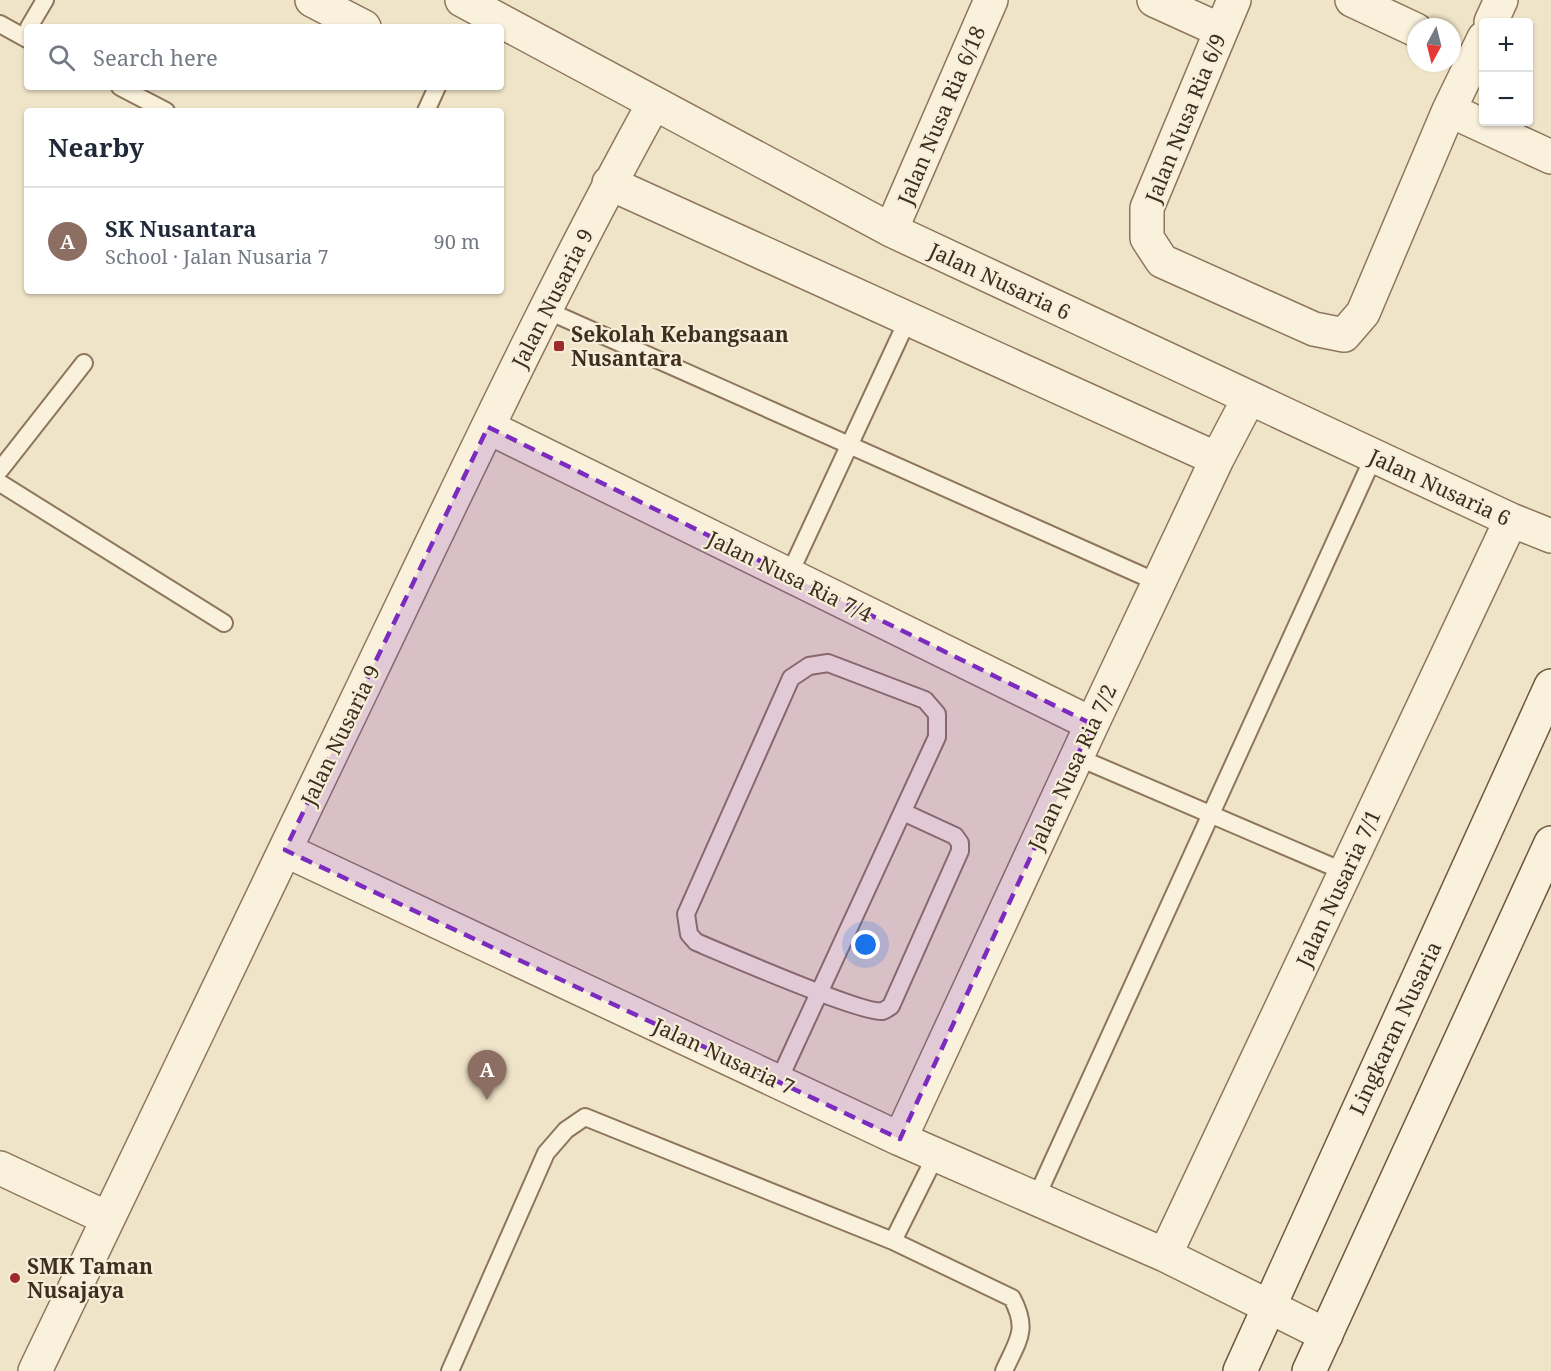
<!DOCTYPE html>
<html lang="en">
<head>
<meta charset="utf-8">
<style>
  :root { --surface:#fff; --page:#f2f2f3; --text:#1f2937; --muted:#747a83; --line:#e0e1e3; --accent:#7c3aed }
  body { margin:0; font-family:"Noto Serif",serif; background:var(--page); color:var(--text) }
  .controls { position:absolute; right:18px; top:18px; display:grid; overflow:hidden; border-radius:6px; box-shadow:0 2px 4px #0004 }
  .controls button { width:54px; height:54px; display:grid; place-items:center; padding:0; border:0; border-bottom:2px solid var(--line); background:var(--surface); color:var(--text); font:30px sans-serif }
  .compass { position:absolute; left:1407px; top:18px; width:54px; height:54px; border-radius:50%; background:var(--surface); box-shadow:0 2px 4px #0004; rotate:187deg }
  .you { position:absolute; left:866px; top:945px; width:21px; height:21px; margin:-15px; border:4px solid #fff; border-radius:50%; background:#1a73e8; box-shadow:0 0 0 9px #1a73e833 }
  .badge { display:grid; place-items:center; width:39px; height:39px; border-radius:50%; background:var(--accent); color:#fff; font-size:20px; font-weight:700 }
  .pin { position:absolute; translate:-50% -50px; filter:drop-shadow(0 2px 3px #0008) }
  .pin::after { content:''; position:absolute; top:32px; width:21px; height:18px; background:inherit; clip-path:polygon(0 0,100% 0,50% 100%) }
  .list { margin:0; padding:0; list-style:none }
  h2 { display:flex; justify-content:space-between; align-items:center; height:78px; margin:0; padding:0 24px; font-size:26px }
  h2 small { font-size:20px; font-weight:400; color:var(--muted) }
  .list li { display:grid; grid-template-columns:39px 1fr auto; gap:18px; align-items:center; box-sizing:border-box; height:108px; padding:0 24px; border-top:2px solid var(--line) }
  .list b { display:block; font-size:22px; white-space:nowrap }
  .list p { margin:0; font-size:20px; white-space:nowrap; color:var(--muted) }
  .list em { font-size:20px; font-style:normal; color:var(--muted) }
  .icon { flex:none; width:33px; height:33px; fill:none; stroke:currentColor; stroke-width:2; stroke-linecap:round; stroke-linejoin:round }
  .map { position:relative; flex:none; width:1551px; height:1371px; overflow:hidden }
  .search { position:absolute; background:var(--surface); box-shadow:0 2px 4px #0004; left:24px; top:24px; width:480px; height:66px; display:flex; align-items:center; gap:15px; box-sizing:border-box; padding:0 21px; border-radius:6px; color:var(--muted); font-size:22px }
  .panel { position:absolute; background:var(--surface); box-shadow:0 2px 4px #0004; left:24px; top:108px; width:480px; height:186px; border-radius:6px }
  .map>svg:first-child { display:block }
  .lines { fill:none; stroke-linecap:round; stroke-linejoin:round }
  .lane-casing { stroke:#8d765c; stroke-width:20 }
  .street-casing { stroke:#8d765c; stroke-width:36 }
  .secondary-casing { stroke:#6f573f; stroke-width:36 }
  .lane { stroke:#faf1dc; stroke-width:16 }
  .street { stroke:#faf1dc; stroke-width:33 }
  .secondary { stroke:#faf1dc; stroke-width:33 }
  .marked { fill:#7b2cbf; fill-opacity:0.2; stroke:#7b2cbf; stroke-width:4.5; stroke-dasharray:12 8; stroke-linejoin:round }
  .poi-dot { fill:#9e2a2b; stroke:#f7eed8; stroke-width:2 }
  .labels { text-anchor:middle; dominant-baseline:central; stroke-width:4.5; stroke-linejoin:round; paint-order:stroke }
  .street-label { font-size:21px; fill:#3d2e20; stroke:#f7eed8 }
  .poi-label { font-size:21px; font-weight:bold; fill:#3d2e20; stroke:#f7eed8; text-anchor:start }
</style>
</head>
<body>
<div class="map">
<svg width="1551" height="1371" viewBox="0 0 1551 1371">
  <rect width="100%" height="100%" fill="#f0e4c8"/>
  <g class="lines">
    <g class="lane-casing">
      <path id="lane" d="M0 24 27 39
        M29 27 45 0
        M120 87 166 111
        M426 111 437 87
        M546 310 1159 583
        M0 470 84 363
        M0 483 224 623
        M789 575 908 319
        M1077 757 1345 872
        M778 1082 937 737V714L925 700 828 663 809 666 791 678 686 914 689 934 696 942C722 953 865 1015 883 1011 884 1011 891 1006 891 1006L960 851V843L955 836 903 812
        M1036 1198 1374 456
        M893 1241 936 1155
        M450 1371 546 1153 566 1130 585 1117 893 1241 1012 1298C1029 1330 1018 1340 1004 1371"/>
    </g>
    <g class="street-casing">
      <path id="street" d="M312 0 364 27
        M462 0 891 230 1511 520 1551 536
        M1154 0 1220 30
        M1234 0 1147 208V238L1162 261 1314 329 1344 335 1363 313 1449 110 1484 38
        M1352 0 1416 30
        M1491 22 1501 0
        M1449 110 1551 157
        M609 183 1217 459
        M891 230 991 0
        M488 427 1092 724
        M285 850 900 1139 1165 1255 1326 1335
        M900 1139 1092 724 1217 459 1249 398
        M0 1168 107 1218
        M1165 1255 1511 520
        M35 1371C145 1141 256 911 366 681 459 487 550 291 654 103"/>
    </g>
    <g class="secondary-casing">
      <path id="secondary" d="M1240 1371 1551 686
        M1309 1371 1551 843"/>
    </g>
    <use href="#lane" class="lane"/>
    <use href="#street" class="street"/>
    <use href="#secondary" class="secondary"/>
  </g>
  <path class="marked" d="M488 427 1092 724 900 1139 285 850Z"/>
  <g class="poi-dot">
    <rect x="553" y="340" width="12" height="12" rx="3"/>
    <circle cx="15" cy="1278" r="6"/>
  </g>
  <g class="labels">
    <g class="street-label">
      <text transform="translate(941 115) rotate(-67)">Jalan Nusa Ria 6/18</text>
      <text transform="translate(1185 118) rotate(-68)">Jalan Nusa Ria 6/9</text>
      <text transform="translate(1000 281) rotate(25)">Jalan Nusaria 6</text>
      <text transform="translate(552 298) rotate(-63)">Jalan Nusaria 9</text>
      <text transform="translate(1440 487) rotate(25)">Jalan Nusaria 6</text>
      <text transform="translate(790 576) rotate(26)">Jalan Nusa Ria 7/4</text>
      <text transform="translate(340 735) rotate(-64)">Jalan Nusaria 9</text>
      <text transform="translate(1072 767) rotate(-65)">Jalan Nusa Ria 7/2</text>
      <text transform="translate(1338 888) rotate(-65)">Jalan Nusaria 7/1</text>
      <text transform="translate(1395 1028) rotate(-65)">Lingkaran Nusaria</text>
      <text transform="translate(724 1056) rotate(25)">Jalan Nusaria 7</text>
    </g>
    <g class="poi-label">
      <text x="571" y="334">Sekolah Kebangsaan<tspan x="571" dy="24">Nusantara</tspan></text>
      <text x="27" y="1266">SMK Taman<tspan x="27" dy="24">Nusajaya</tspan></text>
    </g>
  </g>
</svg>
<div class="controls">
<button>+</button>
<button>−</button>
</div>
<svg class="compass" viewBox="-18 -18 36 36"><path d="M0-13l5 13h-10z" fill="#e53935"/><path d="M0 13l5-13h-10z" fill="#747a83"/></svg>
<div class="you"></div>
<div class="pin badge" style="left:487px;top:1100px;background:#8d6e63">A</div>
<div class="search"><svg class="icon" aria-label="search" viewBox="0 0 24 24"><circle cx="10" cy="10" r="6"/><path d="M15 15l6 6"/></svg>Search here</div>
<section class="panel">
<h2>Nearby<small></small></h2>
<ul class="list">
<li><span class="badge" style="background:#8d6e63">A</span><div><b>SK Nusantara</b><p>School · Jalan Nusaria 7</p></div><em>90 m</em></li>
</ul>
</section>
</div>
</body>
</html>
